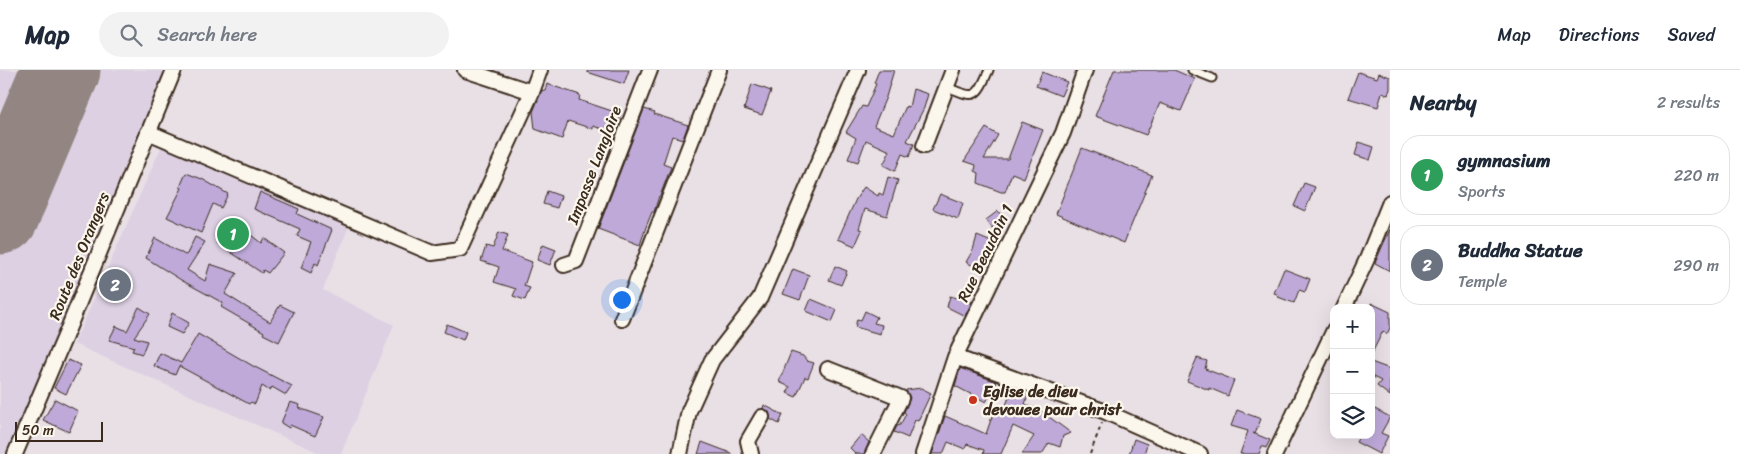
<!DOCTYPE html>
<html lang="en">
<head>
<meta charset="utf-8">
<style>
  :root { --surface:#fff; --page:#f2f2f3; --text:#1f2937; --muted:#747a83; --line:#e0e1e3; --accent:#c8321e }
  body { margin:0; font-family:Sriracha,sans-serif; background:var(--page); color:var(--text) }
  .controls { position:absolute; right:15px; bottom:15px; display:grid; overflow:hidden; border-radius:10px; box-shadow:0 5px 20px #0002 }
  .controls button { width:45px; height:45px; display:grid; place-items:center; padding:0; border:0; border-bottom:1px solid var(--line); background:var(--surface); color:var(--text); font:25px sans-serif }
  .scale { position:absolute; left:15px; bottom:12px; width:88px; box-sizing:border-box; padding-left:5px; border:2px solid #3b2a1e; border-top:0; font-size:14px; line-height:18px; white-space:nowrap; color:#3b2a1e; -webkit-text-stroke:4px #fbf7ec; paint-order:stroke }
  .you { position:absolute; left:621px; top:229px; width:18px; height:18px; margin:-12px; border:4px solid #fff; border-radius:50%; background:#1a73e8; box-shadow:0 0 0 8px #1a73e833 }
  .badge { display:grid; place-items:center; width:32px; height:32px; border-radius:50%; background:var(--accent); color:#fff; font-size:16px; font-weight:700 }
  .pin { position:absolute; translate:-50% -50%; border:2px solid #fff; box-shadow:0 1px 5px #0006 }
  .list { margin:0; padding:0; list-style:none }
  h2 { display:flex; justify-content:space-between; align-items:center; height:65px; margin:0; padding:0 20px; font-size:21px }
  h2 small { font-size:16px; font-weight:400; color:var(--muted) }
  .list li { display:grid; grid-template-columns:32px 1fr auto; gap:15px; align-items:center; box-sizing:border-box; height:80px; margin:0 10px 10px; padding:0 10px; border:1px solid var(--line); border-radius:20px }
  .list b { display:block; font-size:19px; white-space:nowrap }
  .list p { margin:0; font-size:16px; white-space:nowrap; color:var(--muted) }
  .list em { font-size:16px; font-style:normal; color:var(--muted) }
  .icon { flex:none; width:28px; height:28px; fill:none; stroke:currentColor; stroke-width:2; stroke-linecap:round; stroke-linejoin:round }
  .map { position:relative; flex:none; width:1390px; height:384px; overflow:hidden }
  header { display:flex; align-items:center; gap:30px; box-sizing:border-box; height:70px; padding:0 25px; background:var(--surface); border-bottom:1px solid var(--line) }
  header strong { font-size:24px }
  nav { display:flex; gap:28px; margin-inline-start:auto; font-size:18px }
  .search { width:350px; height:45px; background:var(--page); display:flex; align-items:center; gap:12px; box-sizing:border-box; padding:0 18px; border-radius:28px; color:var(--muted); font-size:19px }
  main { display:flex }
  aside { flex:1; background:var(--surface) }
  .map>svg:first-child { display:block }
  .built { fill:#dcd0e2 }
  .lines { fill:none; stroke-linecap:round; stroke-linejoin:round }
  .runway { stroke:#928582; stroke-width:79 }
  .building { fill:#bea9d9; stroke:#3b2a1e }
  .lane-casing { stroke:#3b2a1e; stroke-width:11 }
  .street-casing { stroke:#3b2a1e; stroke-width:18 }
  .path { stroke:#3b2a1e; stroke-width:2; stroke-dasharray:4 4; stroke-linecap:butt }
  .lane { stroke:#fbf7ec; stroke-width:7 }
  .street { stroke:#fbf7ec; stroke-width:14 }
  .poi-dot { fill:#c8321e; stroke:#fbf7ec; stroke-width:2 }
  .labels { text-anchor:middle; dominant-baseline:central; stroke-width:4.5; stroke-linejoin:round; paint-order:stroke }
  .street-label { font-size:16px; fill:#3b2a1e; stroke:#fbf7ec }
  .poi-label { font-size:16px; font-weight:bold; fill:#3b2a1e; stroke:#fbf7ec; text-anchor:start }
</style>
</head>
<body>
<header>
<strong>Map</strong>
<div class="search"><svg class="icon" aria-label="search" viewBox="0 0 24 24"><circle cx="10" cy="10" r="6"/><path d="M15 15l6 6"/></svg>Search here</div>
<nav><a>Map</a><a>Directions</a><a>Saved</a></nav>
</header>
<main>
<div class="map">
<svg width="1390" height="384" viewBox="0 0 1390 384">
  <rect width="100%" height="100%" fill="#e9e0e6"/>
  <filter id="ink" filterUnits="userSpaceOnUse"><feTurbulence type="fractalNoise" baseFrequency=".02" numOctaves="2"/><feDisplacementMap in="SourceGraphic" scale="10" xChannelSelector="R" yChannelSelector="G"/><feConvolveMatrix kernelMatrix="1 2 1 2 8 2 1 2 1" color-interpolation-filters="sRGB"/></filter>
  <g filter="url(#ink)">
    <path class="built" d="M0 0H169L7 384H0Z
      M162 75 350 154 323 220 394 255 341 384H322L74 274Z"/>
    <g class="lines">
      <path class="runway" d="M0 145 61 0"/>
    </g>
    <path class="building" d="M588 0H629L624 14 587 2Z
      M879 0H894L886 27 874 56 894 64 906 36 909 37 913 19 928 24 924 38 907 71 914 74 909 87 902 84 895 101 883 95 890 81 866 70 858 92 848 89 856 68 846 62 862 36 866 37 876 14 874 13Z
      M1114 0H1174L1195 9 1181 41 1160 33 1146 65 1095 46Z
      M1042 2 1067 12 1061 26 1036 16Z
      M1358 2 1377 8 1379 3 1390 7V19L1388 25 1382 23 1378 37 1348 28Z
      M547 14 580 25 579 30 621 44 617 57 610 55 608 61 593 56V59L568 51 562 69 535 59 533 42 542 20 545 21Z
      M752 14 771 21 762 45 744 39Z
      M644 39 655 42 654 44 688 55 683 69 672 66 663 94 671 97 660 126H659L654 142H652L646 157 640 175 598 159Z
      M1022 52 1043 60 1024 108 1012 103 1005 122H1001L978 113 979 103 975 101 976 95 964 91 986 58 998 65 984 89H1008Z
      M1359 72 1374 77 1370 90 1355 85Z
      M1082 78 1152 105 1124 173 1056 144Z
      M186 103 202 109 228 124 221 138 213 134 201 163 167 147 182 118 180 117Z
      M888 107 898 110 887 146 865 139 859 159 862 160 855 176 838 169 856 129 864 117 878 126 879 123 883 125Z
      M1304 113 1315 117 1305 141 1294 136Z
      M547 121 561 126 557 138 543 134Z
      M260 122 299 139 297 144 332 160 318 195 315 193 311 203 301 198 311 172 297 166 300 159 254 139Z
      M940 124 963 133 958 149 933 139Z
      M998 141 1004 149 992 158 986 150Z
      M232 150 261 173 264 168 284 183 268 203 263 200 262 203 217 173Z
      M1390 159V201L1375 193Z
      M499 162 508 165 502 181 532 192 524 216 530 218 525 230 513 226 516 219 494 212 499 197 481 191 486 176 493 178Z
      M977 166 994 173 989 186 987 185 979 199 966 192 973 180Z
      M195 167 205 172 187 200 205 211 210 194 237 203 225 224 270 252 280 235 294 242 279 272 263 264 264 262 221 237 223 233 181 210 146 188 155 168 185 185 187 184Z
      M543 174 556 179 550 195 537 190Z
      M835 196 847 201 841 215 829 210Z
      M793 199 809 205 800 230 783 224Z
      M1284 199 1310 209 1305 222 1299 220 1294 233 1278 227 1279 225 1274 223Z
      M950 226 972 232 965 246 947 237Z
      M811 229 837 240 832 252 806 241Z
      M1371 233 1390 242V258L1387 264 1383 261 1371 285Z
      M139 237 150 244 134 267 147 271 142 284 132 281 134 277 109 270 116 256 127 261Z
      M865 241 877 247 874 253 882 255 880 264 855 257 857 249 861 250Z
      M172 243 189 253 182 264 167 257Z
      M447 254 466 262 463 270 444 262Z
      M198 264 253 296 292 316 286 325 272 317 270 321 262 316 255 334 251 332 249 334 179 296 175 305 154 296 160 283 181 293Z
      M791 282 803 286 807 291 814 293 808 308 805 307 796 327 787 323 790 317 779 312Z
      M1197 288 1207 291 1205 299 1234 310 1228 326 1209 318V320L1187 311Z
      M68 290 81 295 66 324 54 318Z
      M1371 292 1390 299V326L1377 316 1381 311 1371 306Z
      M960 298 997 312 986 332 955 316Z
      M921 318 931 323 918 351 915 350 908 368 894 362 897 356 900 355 906 344 904 342 910 328 906 320Z
      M1019 320 1029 323 1025 334 1041 341 1071 363 1063 366 1060 377 1049 373 1042 384H1022L1034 366 1013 356 1001 384H983L984 380 967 374 965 379 948 372 943 384H932L945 346 986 364 995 338 1004 341 1010 324 1016 326Z
      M55 329 78 341 69 362 43 350Z
      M290 332 300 335 299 338 324 347 315 366 290 355 289 358 281 353Z
      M764 335 783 345 779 354 770 349 769 342 763 338Z
      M1375 339 1390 347 1381 363 1388 366 1379 384 1356 372 1360 365H1371V346Z
      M1237 340 1261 349 1255 364 1253 363 1270 370 1266 378 1262 376 1259 384H1240L1248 361 1231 356Z
      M861 365 869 372 864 384H856L850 378Z
      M1134 369 1147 374 1144 384H1129Z
      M702 372 731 383V384H698Z"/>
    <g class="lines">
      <g class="lane-casing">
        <path id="lane" d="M1192 0 1212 8
          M947 17C976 29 976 29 989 0"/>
      </g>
      <g class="street-casing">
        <path id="street" d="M465 0 532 22
          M148 62 432 183 460 179 532 22 540 0
          M924 76 953 0
          M564 195 576 191 650 0
          M1344 238 1367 189 1390 132
          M622 249 719 0
          M955 287 1106 342 1200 384
          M828 299 901 328 873 384
          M15 384 66 264 174 0
          M680 384 689 341 712 290 760 228 858 0
          M751 384 748 371 762 347
          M923 384 955 287 1063 63 1085 0
          M1275 384 1334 260"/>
      </g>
      <path class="path" d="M1090 384 1102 353"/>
      <use href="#lane" class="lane"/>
      <use href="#street" class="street"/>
    </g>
  </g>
  <circle class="poi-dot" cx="973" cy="330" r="5"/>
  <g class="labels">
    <g class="street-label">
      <text transform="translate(594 95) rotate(-69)">Impasse Langloire</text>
      <text transform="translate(985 183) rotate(-64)">Rue Beaudoin 1</text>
      <text transform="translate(79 186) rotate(-68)">Route des Orangers</text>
    </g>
    <g class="poi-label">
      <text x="983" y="321">Eglise de dieu<tspan x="983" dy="18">devouee pour christ</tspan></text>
    </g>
  </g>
</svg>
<div class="controls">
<button>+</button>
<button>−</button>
<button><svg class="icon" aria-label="layers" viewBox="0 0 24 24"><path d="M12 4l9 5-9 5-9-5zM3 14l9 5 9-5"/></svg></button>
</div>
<div class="scale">50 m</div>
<div class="you"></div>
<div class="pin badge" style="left:233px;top:164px;background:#2e9e5b">1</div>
<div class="pin badge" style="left:115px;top:215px;background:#6b7280">2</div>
</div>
<aside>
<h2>Nearby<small>2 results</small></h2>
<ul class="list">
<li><span class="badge" style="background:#2e9e5b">1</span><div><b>gymnasium</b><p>Sports</p></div><em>220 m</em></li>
<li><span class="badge" style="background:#6b7280">2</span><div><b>Buddha Statue</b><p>Temple</p></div><em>290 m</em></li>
</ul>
</aside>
</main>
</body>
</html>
